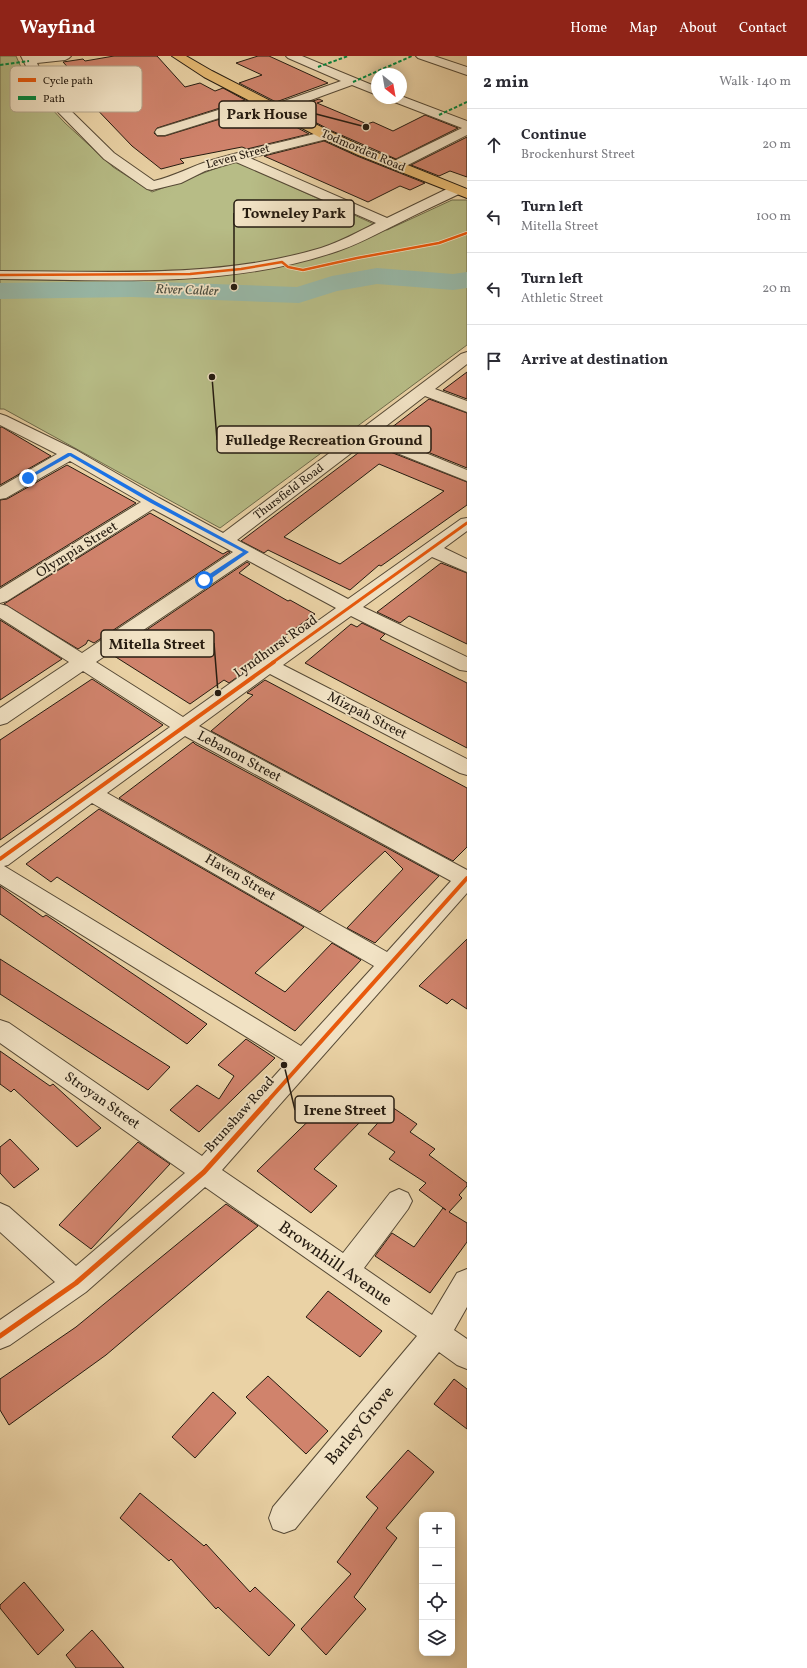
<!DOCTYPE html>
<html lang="en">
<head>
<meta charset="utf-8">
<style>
  :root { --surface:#fff; --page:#f7f7f7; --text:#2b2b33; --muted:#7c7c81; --line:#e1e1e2; --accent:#8f2418 }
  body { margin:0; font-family:Vollkorn,serif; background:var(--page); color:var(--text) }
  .controls { position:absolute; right:12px; bottom:12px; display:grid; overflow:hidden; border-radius:8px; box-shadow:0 2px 10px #0003 }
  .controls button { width:36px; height:36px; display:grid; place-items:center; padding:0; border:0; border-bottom:1px solid var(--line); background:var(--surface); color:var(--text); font:20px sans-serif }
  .compass { position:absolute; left:371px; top:12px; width:36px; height:36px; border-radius:50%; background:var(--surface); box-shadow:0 2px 10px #0003; rotate:149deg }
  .stop { position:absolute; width:12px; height:12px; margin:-9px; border:3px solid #1a73e8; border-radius:50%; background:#fff }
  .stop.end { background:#1a73e8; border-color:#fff; box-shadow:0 1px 4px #0008 }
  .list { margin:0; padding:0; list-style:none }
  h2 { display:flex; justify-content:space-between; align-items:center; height:52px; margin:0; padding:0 16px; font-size:17px }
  h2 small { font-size:13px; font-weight:400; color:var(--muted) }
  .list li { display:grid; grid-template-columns:26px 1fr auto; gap:12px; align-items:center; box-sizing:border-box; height:72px; padding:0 16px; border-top:1px solid var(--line) }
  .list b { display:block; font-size:15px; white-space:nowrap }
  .list p { margin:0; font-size:13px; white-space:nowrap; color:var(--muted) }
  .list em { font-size:13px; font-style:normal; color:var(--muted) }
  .icon { flex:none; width:22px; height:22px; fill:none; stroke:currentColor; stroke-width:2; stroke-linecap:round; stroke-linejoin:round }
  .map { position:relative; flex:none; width:467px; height:1612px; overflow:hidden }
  header { display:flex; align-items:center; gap:24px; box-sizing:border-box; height:56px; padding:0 20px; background:var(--accent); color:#fff }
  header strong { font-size:19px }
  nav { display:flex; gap:22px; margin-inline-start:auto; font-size:14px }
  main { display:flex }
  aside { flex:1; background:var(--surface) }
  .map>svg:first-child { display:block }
  .green { fill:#b7bc86; stroke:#6e6c4b }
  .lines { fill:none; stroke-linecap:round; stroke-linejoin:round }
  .river { fill:#98b8a7; fill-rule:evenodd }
  .building { fill:#d0836c; stroke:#251b10; fill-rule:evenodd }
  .minor-casing { stroke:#564935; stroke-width:2 }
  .highway-casing { stroke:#251b10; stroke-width:2 }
  .minor { fill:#f1e2c4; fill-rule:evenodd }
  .highway { fill:#e5b972; fill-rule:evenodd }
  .quiet { stroke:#00873e; stroke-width:2; stroke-dasharray:3.5 2; stroke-linecap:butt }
  .cycleway-far3-casing { stroke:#f1e2c4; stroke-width:4 }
  .cycleway-far2-casing { stroke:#f1e2c4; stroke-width:5 }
  .cycleway-far1-casing { stroke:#f1e2c4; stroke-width:6 }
  .cycleway-casing { stroke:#f1e2c4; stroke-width:8 }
  .cycleway-far3 { stroke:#e8590c; stroke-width:2.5 }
  .cycleway-far2 { stroke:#e8590c; stroke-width:3 }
  .cycleway-far1 { stroke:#e8590c; stroke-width:4 }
  .cycleway { stroke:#e8590c; stroke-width:5 }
  .route { fill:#1a73e8 }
  .labels { text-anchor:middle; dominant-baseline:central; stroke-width:3.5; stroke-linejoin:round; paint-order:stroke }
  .far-street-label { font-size:12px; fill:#251b10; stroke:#f1e2c4 }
  .far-water-label { font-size:13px; font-style:italic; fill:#484a3d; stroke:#f1e2c4 }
  .street-label { font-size:14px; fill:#251b10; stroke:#f1e2c4 }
  .near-street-label { font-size:17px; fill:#251b10; stroke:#f1e2c4 }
  .key { fill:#f1e2c4; stroke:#b4a68e; stroke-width:1 }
  .key-label { font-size:11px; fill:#251b10 }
  .leader { fill:none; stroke:#251b10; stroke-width:1.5 }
  .callout-dot { fill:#251b10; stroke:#f1e2c4; stroke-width:1.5 }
  .callout { fill:#f1e2c4; stroke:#251b10; stroke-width:1.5 }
  .callout-label { font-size:15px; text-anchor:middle; font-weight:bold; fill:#251b10 }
</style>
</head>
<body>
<header>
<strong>Wayfind</strong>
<nav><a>Home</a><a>Map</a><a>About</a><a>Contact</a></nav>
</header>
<main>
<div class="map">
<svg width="467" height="1612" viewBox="0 0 467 1612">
  <rect width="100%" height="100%" fill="#ead2a5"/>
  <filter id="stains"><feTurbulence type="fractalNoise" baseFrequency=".005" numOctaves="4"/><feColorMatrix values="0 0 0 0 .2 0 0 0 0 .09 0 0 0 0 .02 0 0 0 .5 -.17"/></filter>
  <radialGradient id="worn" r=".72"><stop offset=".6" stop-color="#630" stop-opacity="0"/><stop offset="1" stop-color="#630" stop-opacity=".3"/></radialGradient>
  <path class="green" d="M0 0H16L20 9 49 50 65 67 113 111 152 136 236 105 387 174 452 144H467V289L220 472 4 353H0Z"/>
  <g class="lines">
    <path class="river" d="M377 212 453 218 467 216V232L453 234 377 228 337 235 299 247 132 241 0 243V227L132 225 297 231 332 220Z"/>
  </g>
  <path class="building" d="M114 0H157L185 31 200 27 215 35 223 32 245 44 157 72 154 77 157 80H165L259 51 309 78 247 93 242 91 180 103 184 107 161 113 132 90 87 43H89L78 28 82 27 63 6 83 3 85 5Z
    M258 0H269L328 27 276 46 239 27 262 19 236 7Z
    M319 43 323 45 317 47 367 68 373 66 393 75 425 59 458 72 396 103 332 75 290 53Z
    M467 81V121L450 115 439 120 411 109Z
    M324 85 357 100 425 127 410 134 400 130 368 146 264 100Z
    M467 316V343L443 334Z
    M429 343 467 357V412L383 378Z
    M0 371H2L51 400 0 429Z
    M370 388 467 426V449L381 510 379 509 350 534 268 494 264 497 241 485ZM379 408 444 435 340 508 284 481Z
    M67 409 136 447 0 531V444L7 443Z
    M150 457 223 498 228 495 230 496 94 587 88 584 86 588 78 593 4 548Z
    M247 506 250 508 239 517 288 545 290 544 315 558 242 611 247 614 229 627 224 624 190 648 111 598Z
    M441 507 467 517V588L409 560 400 567 377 556Z
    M0 564 62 603 0 644Z
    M362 567 385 578 380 583 467 627V692L305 607 351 568 357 571Z
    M92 623 163 669 0 784V684Z
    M265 624 467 732V791L453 805 211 675 253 639 247 637Z
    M193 686 195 688 439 820 375 887 347 872 403 813 385 795 320 856 119 742Z
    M99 753 304 871 255 917 285 936 332 887 361 904 295 975 57 821 51 826 26 808Z
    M0 830 43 861 46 859 207 968 187 988 0 858Z
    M467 883V953L452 943 447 948 419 930Z
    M0 903 170 1011 148 1034 0 938Z
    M246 983 275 1002 199 1076 170 1054 197 1029 219 1043 234 1020 218 1009Z
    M0 995 50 1030 53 1028 101 1072 77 1091 14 1033 11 1036 0 1028Z
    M334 1040 364 1062 314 1113 337 1130 311 1157 257 1115Z
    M392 1051 417 1068 410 1076 435 1093 429 1099 467 1127V1130L459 1139 462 1142 449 1156 467 1167V1186L430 1237 375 1200 392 1177 414 1191 443 1152 446 1154 419 1134 426 1127 389 1103 395 1096 368 1078Z
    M10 1083 39 1113 14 1132 0 1117V1091Z
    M138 1086 170 1108 91 1193 59 1169Z
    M226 1148 258 1170 106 1299 9 1369 0 1354V1323L76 1271Z
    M328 1235 382 1275 360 1301 306 1261Z
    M268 1320 328 1375 306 1398 246 1341Z
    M454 1323 467 1333V1373L434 1348Z
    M213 1336 236 1357 195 1402 172 1381Z
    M408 1394 434 1416 386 1472 397 1482 354 1541 366 1553 326 1599 301 1573 351 1518 337 1506 378 1452 366 1441Z
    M140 1437 204 1490 206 1488 250 1536 255 1531 295 1569 269 1600 218 1551 216 1553 171 1503 169 1505 120 1462Z
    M24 1526 64 1574 38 1599 0 1552V1549Z
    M92 1574 104 1588 124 1612H76L66 1599Z"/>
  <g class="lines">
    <g class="minor-casing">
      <path id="minor" d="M21 0H71L69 2 65 4 37 7 47 29 65 49 114 97 154 125C175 120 192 110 212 104 249 93 288 85 326 75L331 76 332 79 331 82 250 102 387 162 451 131H461L463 134 461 137C441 147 420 156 401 166 378 177 356 190 332 197 226 232 110 224 0 223V215C106 215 218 223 321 192 340 186 358 176 376 167L236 106 205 115 181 127 152 134 147 133 104 103 57 55 36 30Z
        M286 0H302L377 31V39L352 29 278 56H270L268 53 270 50 341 25 288 2Z
        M416 0H434L467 11V19L418 2Z
        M401 40 467 65V79L402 112H392L390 109 392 106 462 72 392 45 390 42H401Z
        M260 41 264 42 266 45 264 48 165 79H157L155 76 157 73Z
        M467 296V308L435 333 467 345V356L425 340 377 377 467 414V425L367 385 237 484 348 543 461 463 467 462V475L444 492 467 503V516L432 501 363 551 467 601V615L460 614 351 560 283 609 467 703V719L460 717 270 618 199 670 467 814V837L222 1114 343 1197 390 1137 399 1133 408 1137 412 1145 408 1153 364 1212 432 1259 457 1217 467 1213V1251L454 1274 467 1283V1313L457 1309 439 1296 295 1473 284 1477 273 1473 269 1462 273 1451 417 1280 205 1131 86 1236 10 1289 0 1293V1264L55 1226 0 1176V1147L9 1151 76 1210 185 1117 0 987V964L9 967 202 1100 287 1006 0 828V792L170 671 83 615 7 667 0 669V652L69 606 0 562V548L7 550 82 597 233 496 153 453 7 545 0 547V533L141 446 70 405 6 442 0 443V431L57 398 0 369V358L6 360 76 394 159 442 223 477 461 298ZM247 504 336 552 183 661 96 606ZM185 680 451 825 387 896 107 737ZM92 747 374 910 301 990 4 810 8 809Z"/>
    </g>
    <g class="highway-casing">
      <path id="highway" d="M172 0H186L212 15 331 76 368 93 467 133V142L358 99 321 82 204 21Z"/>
    </g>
    <use href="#minor" class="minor"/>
    <use href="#highway" class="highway"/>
    <path class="quiet" d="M0 9 29 5
      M318 11 348 0
      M353 26 412 0
      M439 59 467 46"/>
    <g class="cycleway-far3-casing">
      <path id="cycleway-far3" d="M0 219 190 218 241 213 282 206 288 211 303 214 357 202 439 187 467 177"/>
    </g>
    <g class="cycleway-far2-casing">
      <path id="cycleway-far2" d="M272 607 467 467"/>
    </g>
    <g class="cycleway-far1-casing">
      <path id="cycleway-far1" d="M0 803 274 606
        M266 1047 467 822"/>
    </g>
    <g class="cycleway-casing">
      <path id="cycleway" d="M0 1280 76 1227 204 1116 267 1046"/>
    </g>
    <use href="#cycleway-far3" class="cycleway-far3"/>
    <use href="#cycleway-far2" class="cycleway-far2"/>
    <use href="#cycleway-far1" class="cycleway-far1"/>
    <use href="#cycleway" class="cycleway"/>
  </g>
  <path class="route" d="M68 397H71L155 445 249 496 206 526H202V523L243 496 151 447 70 400 29 423 25 422Z"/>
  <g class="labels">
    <g class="far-street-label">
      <text transform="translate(363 95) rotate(23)">Todmorden Road</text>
      <text transform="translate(238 101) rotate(-15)">Leven Street</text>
      <text transform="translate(289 436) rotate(-37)">Thursfield Road</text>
    </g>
    <g class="far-water-label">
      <text transform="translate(187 235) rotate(2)">River Calder</text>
    </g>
    <g class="street-label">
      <text transform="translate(77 494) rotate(-32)">Olympia Street</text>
      <text transform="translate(276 591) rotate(-35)">Lyndhurst Road</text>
      <text transform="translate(367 660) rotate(27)">Mizpah Street</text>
      <text transform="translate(239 701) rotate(28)">Lebanon Street</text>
      <text transform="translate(240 822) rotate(30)">Haven Street</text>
      <text transform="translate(102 1045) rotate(35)">Stroyan Street</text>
      <text transform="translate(240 1059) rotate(-48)">Brunshaw Road</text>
    </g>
    <g class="near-street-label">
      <text transform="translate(335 1208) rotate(35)">Brownhill Avenue</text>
      <text transform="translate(360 1370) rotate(-50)">Barley Grove</text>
    </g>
  </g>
  <rect x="10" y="10" width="132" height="46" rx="6" class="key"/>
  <rect x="18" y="22" width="18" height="4" fill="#e8590c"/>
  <rect x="18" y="40" width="18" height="4" fill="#00873e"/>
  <g class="key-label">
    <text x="43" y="28">Cycle path</text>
    <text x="43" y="46">Path</text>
  </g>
  <path class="leader" d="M366 71L316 58M234 231L234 157M212 321L217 384M218 637L214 587M284 1009L295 1054"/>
  <g class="callout-dot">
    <circle cx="366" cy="71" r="4"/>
    <circle cx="234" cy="231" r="4"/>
    <circle cx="212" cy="321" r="4"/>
    <circle cx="218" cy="637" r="4"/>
    <circle cx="284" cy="1009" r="4"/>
  </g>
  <g class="callout">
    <rect x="219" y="45" width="97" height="27" rx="4"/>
    <rect x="234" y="144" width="120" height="27" rx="4"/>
    <rect x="217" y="370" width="214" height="27" rx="4"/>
    <rect x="101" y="574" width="113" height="27" rx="4"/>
    <rect x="295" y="1040" width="99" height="27" rx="4"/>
  </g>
  <g class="callout-label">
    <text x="267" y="63">Park House</text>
    <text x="294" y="162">Towneley Park</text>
    <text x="324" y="389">Fulledge Recreation Ground</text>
    <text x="157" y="593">Mitella Street</text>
    <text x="345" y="1059">Irene Street</text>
  </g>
  <rect width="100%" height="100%" filter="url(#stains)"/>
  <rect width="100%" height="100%" fill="url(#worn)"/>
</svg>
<div class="controls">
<button>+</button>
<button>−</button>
<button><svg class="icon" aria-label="locate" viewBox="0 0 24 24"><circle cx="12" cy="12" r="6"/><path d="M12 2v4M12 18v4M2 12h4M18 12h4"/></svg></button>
<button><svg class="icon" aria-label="layers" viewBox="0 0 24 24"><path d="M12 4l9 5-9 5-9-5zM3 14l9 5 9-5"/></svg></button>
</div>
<svg class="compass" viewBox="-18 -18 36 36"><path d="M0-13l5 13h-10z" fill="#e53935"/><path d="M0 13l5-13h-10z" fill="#7c7c81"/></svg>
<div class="stop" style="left:204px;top:524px"></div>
<div class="stop end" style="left:28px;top:422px"></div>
</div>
<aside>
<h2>2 min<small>Walk · 140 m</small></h2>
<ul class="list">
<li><svg class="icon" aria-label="ahead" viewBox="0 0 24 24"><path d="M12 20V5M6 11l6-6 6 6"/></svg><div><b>Continue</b><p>Brockenhurst Street</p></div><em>20 m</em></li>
<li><svg class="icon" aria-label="left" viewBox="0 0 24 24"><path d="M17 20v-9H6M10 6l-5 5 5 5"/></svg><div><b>Turn left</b><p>Mitella Street</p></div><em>100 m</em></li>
<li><svg class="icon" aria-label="left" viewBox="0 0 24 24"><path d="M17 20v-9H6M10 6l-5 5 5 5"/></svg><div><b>Turn left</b><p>Athletic Street</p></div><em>20 m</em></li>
<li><svg class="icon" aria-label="arrive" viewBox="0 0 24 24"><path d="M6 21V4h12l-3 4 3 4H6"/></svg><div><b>Arrive at destination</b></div></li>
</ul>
</aside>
</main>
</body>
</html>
